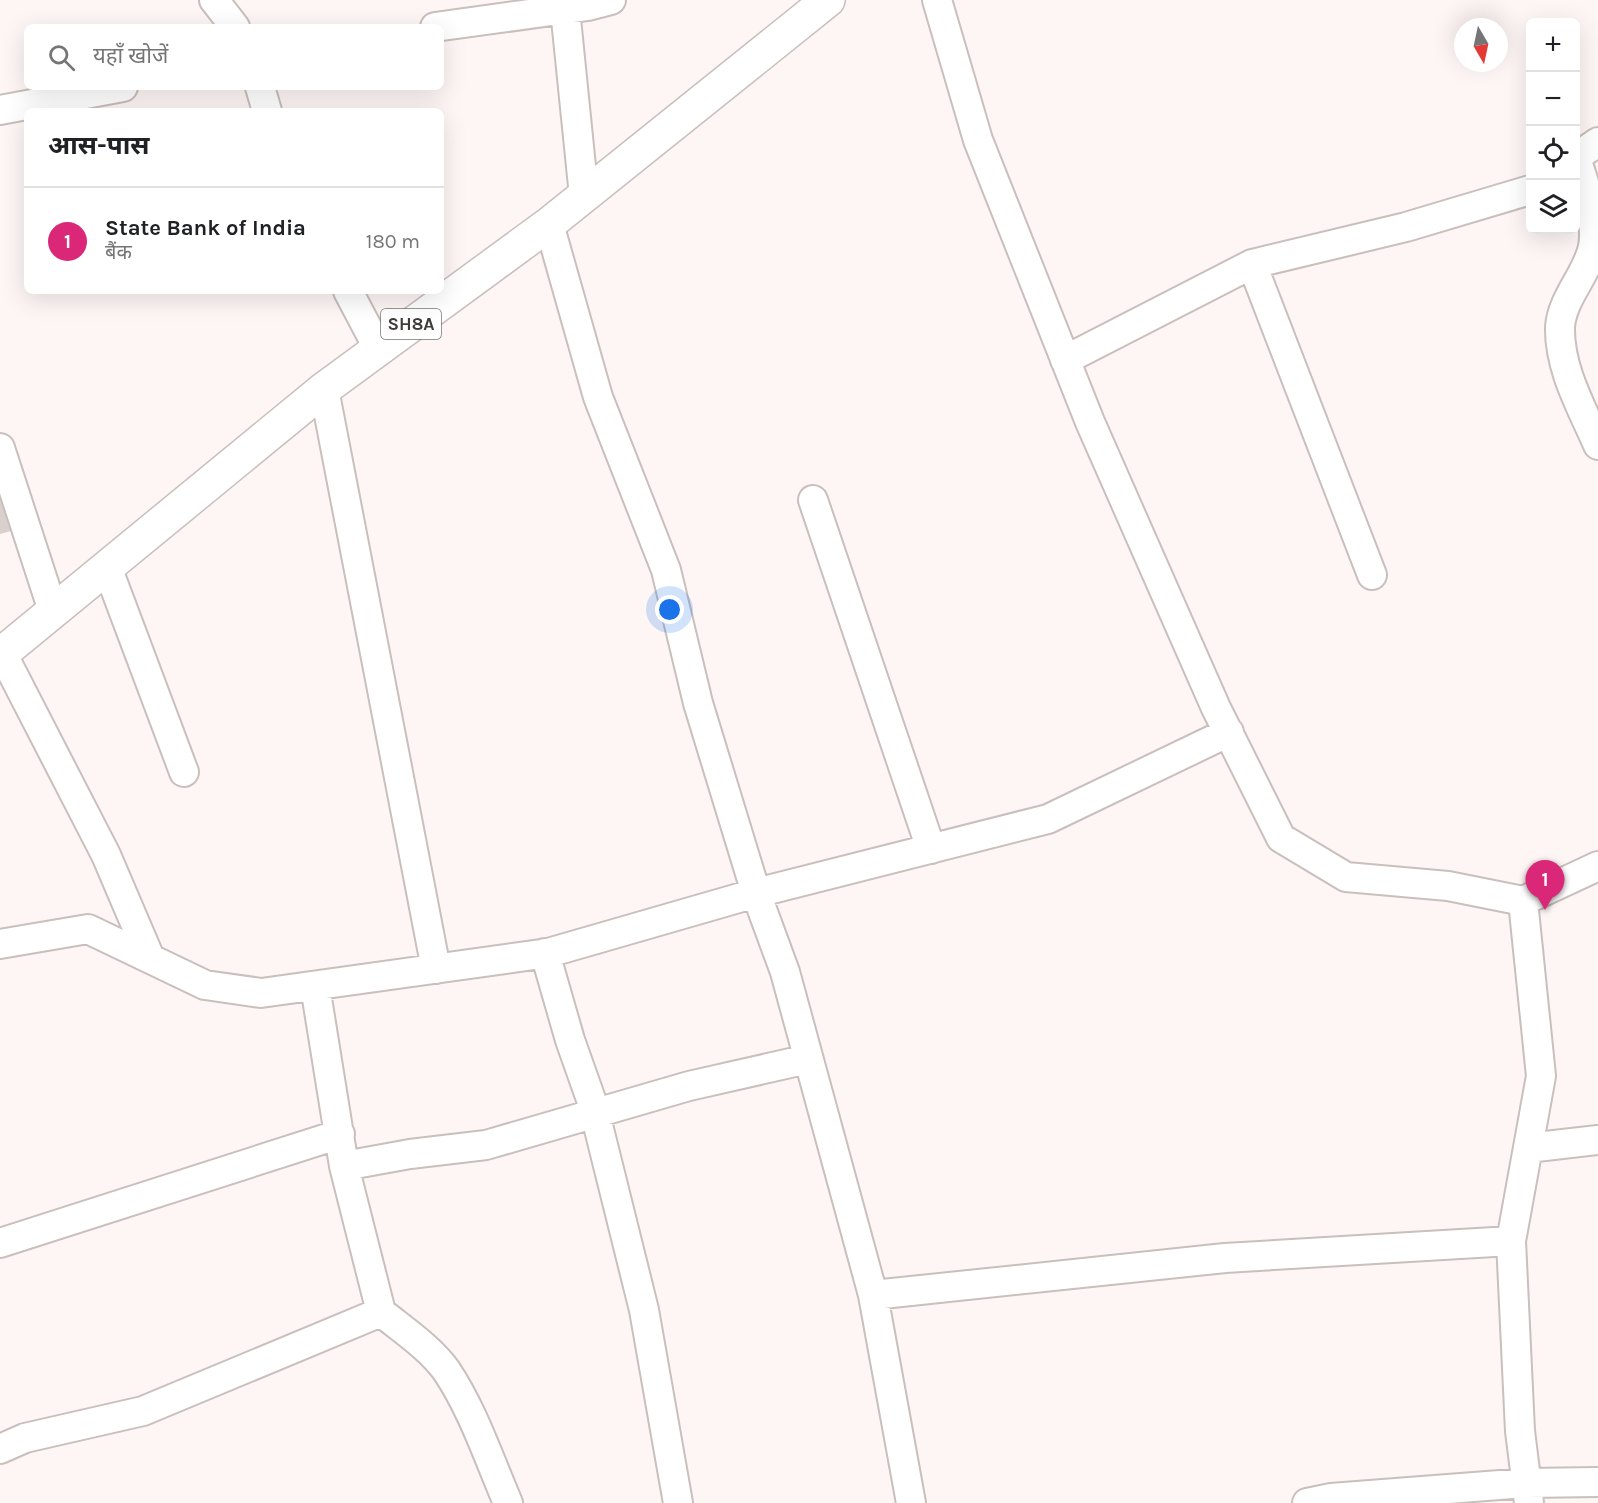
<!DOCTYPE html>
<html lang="hi">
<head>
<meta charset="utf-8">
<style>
  :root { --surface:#fff; --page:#f2f2f2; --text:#202124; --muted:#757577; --line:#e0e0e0; --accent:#db2777 }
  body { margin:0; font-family:Karla,"Noto Sans Devanagari",sans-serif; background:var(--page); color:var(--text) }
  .controls { position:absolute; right:18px; top:18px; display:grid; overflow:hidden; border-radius:9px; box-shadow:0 6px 24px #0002 }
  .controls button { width:54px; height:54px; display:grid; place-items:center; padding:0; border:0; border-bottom:2px solid var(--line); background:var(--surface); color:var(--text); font:30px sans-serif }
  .compass { position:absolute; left:1454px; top:18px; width:54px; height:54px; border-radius:50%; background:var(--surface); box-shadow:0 6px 24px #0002; rotate:171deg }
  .you { position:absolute; left:670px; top:610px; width:21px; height:21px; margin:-15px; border:4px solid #fff; border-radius:50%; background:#1a73e8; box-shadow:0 0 0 9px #1a73e833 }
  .badge { display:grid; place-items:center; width:39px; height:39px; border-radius:50%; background:var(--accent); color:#fff; font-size:20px; font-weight:700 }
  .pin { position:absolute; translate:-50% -50px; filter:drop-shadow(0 2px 3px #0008) }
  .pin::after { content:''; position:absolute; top:32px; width:21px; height:18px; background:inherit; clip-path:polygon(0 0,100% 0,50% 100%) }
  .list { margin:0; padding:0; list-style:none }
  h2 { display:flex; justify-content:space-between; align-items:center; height:78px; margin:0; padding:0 24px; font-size:26px }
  h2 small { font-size:20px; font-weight:400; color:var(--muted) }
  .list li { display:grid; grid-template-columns:39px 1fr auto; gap:18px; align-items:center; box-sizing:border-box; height:108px; padding:0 24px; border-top:2px solid var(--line) }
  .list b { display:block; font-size:22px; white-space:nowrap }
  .list p { margin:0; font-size:20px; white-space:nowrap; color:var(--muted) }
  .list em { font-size:20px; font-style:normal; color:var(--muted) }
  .icon { flex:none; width:33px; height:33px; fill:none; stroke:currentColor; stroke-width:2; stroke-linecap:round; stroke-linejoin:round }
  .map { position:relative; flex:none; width:1598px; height:1503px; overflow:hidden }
  .search { position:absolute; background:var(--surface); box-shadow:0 6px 24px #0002; left:24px; top:24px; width:420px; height:66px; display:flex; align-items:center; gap:15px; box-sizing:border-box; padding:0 21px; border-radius:9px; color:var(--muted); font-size:22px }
  .panel { position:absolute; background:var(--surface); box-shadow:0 6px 24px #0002; left:24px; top:108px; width:420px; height:186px; border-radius:9px }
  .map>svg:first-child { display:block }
  .building { fill:#dad0ce }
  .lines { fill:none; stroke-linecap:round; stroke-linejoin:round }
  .minor-casing { stroke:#c9bfbd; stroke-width:32 }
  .primary-casing { stroke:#c9bfbd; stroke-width:36 }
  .minor { stroke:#fff; stroke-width:28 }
  .primary { stroke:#fff; stroke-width:33 }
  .labels { text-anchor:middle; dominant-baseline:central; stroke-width:5; stroke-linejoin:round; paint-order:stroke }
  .shield { fill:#fff; stroke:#797675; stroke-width:1.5 }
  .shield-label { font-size:18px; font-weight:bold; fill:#3f3b3a }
</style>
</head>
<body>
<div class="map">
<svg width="1598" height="1503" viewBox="0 0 1598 1503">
  <rect width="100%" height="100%" fill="#fef6f4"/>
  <path class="building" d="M0 473 15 530 0 534Z"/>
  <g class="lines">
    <g class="minor-casing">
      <path id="minor" d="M214 0 235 27
        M937 0 978 140 1090 422 1216 708 1281 838 1346 877 1448 886 1523 901
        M565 9 584 196
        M435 27 588 6 611 0
        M260 87 267 111
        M0 110 123 87
        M1576 157C1584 185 1598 217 1593 247 1587 275 1562 298 1560 327 1559 369 1582 408 1598 445
        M1576 157 1598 142
        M549 224 598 397 666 570 698 703 756 893 785 972 873 1295 911 1503
        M1252 264 1372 575
        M348 291 378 348
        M1065 360 1252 264 1406 227 1530 190
        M324 389 436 969
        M0 448 53 611
        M813 500 931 849
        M107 567 184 772
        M2 653 106 855 150 958
        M0 944 88 929 205 985 261 993 548 953 756 893 1048 819 1229 732
        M545 953 570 1040 593 1105 644 1310 678 1503
        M1528 1148 1598 1140
        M344 1166 410 1154 486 1145 689 1086 808 1059
        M0 1243 340 1134
        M873 1295 1225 1258 1511 1241
        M381 1312C403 1330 429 1347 446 1370 473 1410 489 1459 508 1503
        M0 1449 25 1438 143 1411 381 1312 344 1166 315 986
        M1307 1503 1331 1498 1526 1483 1598 1482
        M1529 1503 1520 1431 1511 1241 1541 1076 1523 901 1598 866"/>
    </g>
    <g class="primary-casing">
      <path id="primary" d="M0 655 324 389 549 224 828 0"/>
    </g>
    <use href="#minor" class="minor"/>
    <use href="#primary" class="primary"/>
  </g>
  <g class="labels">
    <rect class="shield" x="381" y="309" width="60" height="30" rx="4.5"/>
    <g class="shield-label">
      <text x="411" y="324">SH8A</text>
    </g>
  </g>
</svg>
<div class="controls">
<button>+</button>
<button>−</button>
<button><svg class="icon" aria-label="locate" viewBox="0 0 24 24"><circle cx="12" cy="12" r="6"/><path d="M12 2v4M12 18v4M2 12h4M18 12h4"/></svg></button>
<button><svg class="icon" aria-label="layers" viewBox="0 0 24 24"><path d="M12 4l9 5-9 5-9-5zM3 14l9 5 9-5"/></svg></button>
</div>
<svg class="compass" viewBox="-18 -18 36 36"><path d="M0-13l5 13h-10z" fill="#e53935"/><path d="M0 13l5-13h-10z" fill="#757577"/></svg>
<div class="you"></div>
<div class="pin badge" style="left:1545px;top:910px">1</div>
<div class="search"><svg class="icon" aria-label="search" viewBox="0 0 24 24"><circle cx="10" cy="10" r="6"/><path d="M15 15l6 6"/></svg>यहाँ खोजें</div>
<section class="panel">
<h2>आस-पास<small></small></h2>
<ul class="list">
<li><span class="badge">1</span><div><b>State Bank of India</b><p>बैंक</p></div><em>180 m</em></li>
</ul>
</section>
</div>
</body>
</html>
